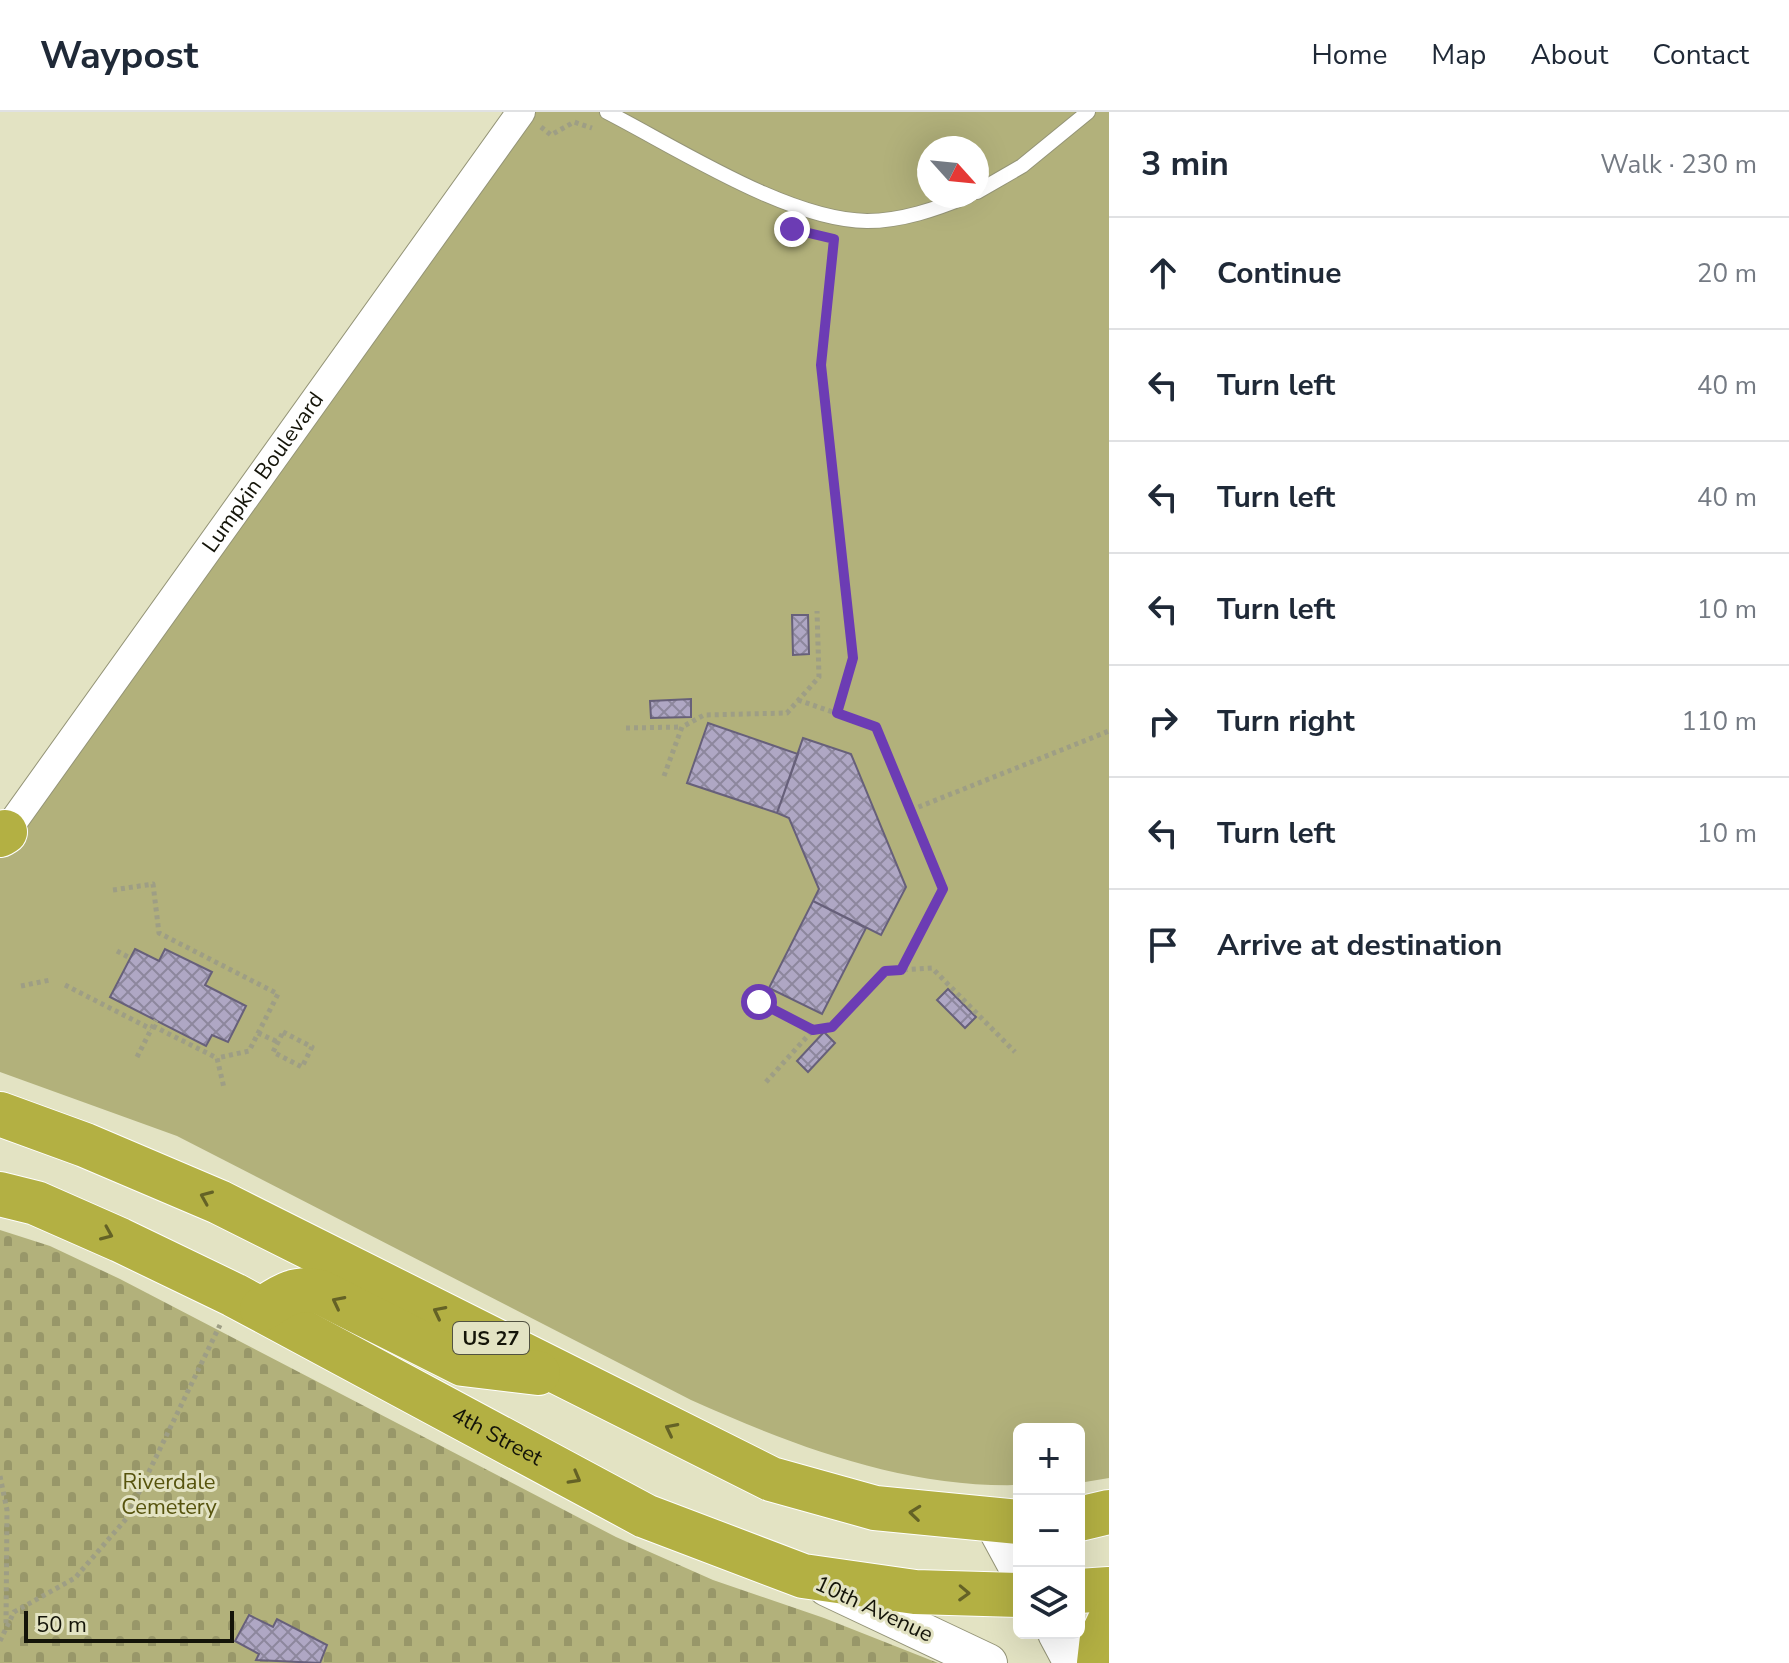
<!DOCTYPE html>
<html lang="en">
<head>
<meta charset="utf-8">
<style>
  :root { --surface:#fff; --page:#f6f6f7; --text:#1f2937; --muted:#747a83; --line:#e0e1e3 }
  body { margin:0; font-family:"Nunito Sans",sans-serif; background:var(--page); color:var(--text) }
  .controls { position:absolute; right:24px; bottom:24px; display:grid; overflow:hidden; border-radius:12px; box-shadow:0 8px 32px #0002 }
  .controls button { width:72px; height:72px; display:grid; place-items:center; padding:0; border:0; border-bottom:2px solid var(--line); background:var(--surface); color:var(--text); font:40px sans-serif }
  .compass { position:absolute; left:917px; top:24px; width:72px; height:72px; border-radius:50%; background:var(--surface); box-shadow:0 8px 32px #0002; rotate:117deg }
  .scale { position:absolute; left:24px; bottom:20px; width:210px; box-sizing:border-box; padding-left:8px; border:4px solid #141409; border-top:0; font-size:22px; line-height:28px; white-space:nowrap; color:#141409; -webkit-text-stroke:6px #e3e3c3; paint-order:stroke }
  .stop { position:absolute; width:24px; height:24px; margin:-18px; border:6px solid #6c3cb4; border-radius:50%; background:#fff }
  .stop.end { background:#6c3cb4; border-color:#fff; box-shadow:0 2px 8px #0008 }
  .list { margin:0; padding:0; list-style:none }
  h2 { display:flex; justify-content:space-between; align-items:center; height:104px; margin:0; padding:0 32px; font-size:34px }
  h2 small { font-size:26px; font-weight:400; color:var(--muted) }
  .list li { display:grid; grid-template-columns:52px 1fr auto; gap:24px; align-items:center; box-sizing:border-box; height:112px; padding:0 32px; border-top:2px solid var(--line) }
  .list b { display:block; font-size:30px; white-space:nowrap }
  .list em { font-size:26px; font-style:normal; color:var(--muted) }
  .icon { flex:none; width:44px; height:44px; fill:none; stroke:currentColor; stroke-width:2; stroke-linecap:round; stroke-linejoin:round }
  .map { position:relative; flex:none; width:1109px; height:1551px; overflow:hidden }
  header { display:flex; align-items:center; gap:48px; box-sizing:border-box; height:112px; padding:0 40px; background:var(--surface); border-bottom:2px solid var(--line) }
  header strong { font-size:38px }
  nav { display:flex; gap:44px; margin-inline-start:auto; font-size:28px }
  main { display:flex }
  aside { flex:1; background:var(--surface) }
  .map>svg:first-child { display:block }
  .cemetery { fill:url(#cemetery-stones) }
  .park { fill:#b2b17b; fill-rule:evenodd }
  .building { fill:url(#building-cross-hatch); stroke:#67607a; stroke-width:2 }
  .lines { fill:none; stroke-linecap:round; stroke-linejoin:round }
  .lane-casing { stroke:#949477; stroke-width:16 }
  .street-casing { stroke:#949477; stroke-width:30 }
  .secondary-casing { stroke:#949477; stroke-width:40 }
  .highway-casing { stroke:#fff; stroke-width:46 }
  .path { stroke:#9e9e85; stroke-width:5; stroke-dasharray:4 4; stroke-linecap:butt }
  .lane { stroke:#fff; stroke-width:14 }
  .street { stroke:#fff; stroke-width:28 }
  .secondary { stroke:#fff; stroke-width:38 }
  .highway { stroke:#b3b043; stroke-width:44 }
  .oneway { stroke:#646226 }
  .route { stroke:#6c3cb4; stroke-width:10 }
  .labels { text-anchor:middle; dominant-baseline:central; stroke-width:6; stroke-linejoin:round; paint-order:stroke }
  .shield { fill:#e3e3c3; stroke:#525241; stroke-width:2 }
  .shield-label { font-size:20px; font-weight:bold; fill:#141409 }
  .street-label { font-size:22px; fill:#141409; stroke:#e3e3c3 }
  .park-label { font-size:22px; fill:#56530d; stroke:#e3e3c3 }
</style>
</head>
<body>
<header>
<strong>Waypost</strong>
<nav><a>Home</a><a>Map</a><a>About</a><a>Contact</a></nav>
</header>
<main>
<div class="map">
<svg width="1109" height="1551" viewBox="0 0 1109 1551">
  <defs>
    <pattern id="cemetery-stones" width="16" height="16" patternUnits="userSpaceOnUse" patternTransform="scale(2)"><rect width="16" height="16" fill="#b2b17b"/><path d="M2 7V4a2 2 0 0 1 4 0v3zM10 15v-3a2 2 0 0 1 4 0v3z" fill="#989769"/></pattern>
    <pattern id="building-cross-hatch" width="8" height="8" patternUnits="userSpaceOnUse" patternTransform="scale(2)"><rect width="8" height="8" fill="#afa7c4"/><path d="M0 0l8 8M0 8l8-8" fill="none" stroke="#8d879d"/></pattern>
  </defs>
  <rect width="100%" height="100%" fill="#e3e3c3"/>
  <path class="cemetery" d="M0 1118 50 1134 120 1167 616 1425 713 1468 824 1506 938 1551H0Z"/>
  <path class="park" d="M521 0H1109V1366L1079 1371V1317H1019V1373C904 1376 794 1334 691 1288L177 1024 0 960V727ZM929 36H977V84H929Z"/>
  <path class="building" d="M792 503H808L809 542 793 543Z
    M691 587V605L651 606 650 589Z
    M708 611 798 642 777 701 687 671Z
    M803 626 851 642 906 775 881 823 813 789 819 777 789 706 777 701Z
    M813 789 866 816 822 902 769 876Z
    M135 837 159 849 165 837 212 860 205 873 246 894 228 930 212 923 206 934 110 885Z
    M948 877 976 905 965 916 937 888Z
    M824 920 835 931 808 960 797 949Z
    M249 1503 273 1515 277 1507 327 1533 320 1551 256 1548 259 1542 235 1529Z"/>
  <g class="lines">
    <g class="lane-casing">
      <path id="lane" d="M607 0C679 37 788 108 867 109 902 109 936 97 968 84
        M977 80 1022 54 1088 0"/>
    </g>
    <g class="street-casing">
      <g id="street">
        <path id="s1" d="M0 728 521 0"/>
      </g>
    </g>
    <g class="secondary-casing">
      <path id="secondary" d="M993 1409 1019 1457
        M827 1475 988 1551
        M1057 1521 1073 1551"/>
    </g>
    <g class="highway-casing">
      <g id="highway">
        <path d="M0 723 5 720"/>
        <path d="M0 1002 85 1033 219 1090 771 1367 875 1396 1019 1410"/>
        <path id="s2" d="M0 1082 36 1091 120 1128 234 1183 645 1404 803 1464 915 1480 1019 1483"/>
        <path d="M262 1197C282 1184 295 1174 320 1180L463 1252 538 1261"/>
        <path d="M1079 1407 1109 1400"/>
        <path d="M1079 1479 1109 1477"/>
        <path d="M1099 1551 1102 1525 1109 1510"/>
      </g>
    </g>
    <path class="path" d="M541 15 551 23 574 10 592 16
      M834 127 821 253 853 546 837 601
      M798 588 876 615 943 777 901 858
      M626 616 682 615
      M664 664 682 615 704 603 787 601 819 565 817 499
      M911 698 1109 619
      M113 778 153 772 159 821 278 882 249 939 217 946
      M117 839 130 846
      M65 873 151 917
      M21 874 50 868
      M759 890 813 918 832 915 885 859 932 856 1015 940
      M153 914 217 946 224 976
      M283 920 312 935 302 955 273 940Z
      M258 921 278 930
      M137 945 156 908
      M766 970 813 918
      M0 1364 7 1398 6 1514
      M0 1529 14 1500 75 1466 126 1407 220 1213"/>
    <use href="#lane" class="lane"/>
    <use href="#street" class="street"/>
    <use href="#secondary" class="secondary"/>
    <use href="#highway" class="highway"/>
  </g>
  <defs><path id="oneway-chevron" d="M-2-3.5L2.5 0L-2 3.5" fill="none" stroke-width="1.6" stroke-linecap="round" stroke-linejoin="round" transform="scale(2)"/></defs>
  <g class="oneway">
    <use href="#oneway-chevron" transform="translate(206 1085) rotate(-157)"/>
    <use href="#oneway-chevron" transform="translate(107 1122) rotate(23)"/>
    <use href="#oneway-chevron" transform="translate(338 1190) rotate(-153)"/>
    <use href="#oneway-chevron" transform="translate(439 1200) rotate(-153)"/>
    <use href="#oneway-chevron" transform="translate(671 1317) rotate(-153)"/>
    <use href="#oneway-chevron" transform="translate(575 1366) rotate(29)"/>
    <use href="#oneway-chevron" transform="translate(915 1401) rotate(-174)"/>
    <use href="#oneway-chevron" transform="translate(964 1481) rotate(2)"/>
  </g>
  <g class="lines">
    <path class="route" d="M759 890 813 918 832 915 885 859 901 858 943 777 876 615 837 601 853 546 821 253 834 127 792 117"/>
  </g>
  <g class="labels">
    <rect class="shield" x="453" y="1210" width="76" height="32" rx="6"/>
    <g class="shield-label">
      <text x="491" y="1226">US 27</text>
    </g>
    <g class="street-label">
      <text stroke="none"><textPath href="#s1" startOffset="452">Lumpkin Boulevard</textPath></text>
      <text stroke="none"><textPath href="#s2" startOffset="554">4th Street</textPath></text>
      <text transform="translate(874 1497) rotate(25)">10th Avenue</text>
    </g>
    <g class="park-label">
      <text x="169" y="1370">Riverdale<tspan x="169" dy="25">Cemetery</tspan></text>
    </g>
  </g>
</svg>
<div class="controls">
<button>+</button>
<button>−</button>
<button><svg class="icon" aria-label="layers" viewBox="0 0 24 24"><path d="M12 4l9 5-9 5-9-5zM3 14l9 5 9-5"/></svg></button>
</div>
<svg class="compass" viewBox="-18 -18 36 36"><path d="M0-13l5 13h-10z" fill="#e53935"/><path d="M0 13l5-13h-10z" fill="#747a83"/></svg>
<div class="scale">50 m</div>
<div class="stop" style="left:759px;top:890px"></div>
<div class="stop end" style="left:792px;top:117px"></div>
</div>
<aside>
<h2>3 min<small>Walk · 230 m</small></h2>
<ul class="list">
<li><svg class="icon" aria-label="ahead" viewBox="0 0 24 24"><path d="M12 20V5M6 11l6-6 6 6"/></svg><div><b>Continue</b></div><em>20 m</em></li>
<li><svg class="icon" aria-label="left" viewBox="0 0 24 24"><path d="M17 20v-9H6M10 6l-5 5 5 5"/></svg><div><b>Turn left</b></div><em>40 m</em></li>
<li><svg class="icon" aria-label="left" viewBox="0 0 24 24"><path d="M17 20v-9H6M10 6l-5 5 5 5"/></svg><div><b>Turn left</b></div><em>40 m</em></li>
<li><svg class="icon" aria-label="left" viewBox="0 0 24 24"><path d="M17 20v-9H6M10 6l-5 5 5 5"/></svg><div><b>Turn left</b></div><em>10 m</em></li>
<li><svg class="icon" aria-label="right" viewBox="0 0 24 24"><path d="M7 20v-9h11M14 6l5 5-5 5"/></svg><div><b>Turn right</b></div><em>110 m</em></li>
<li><svg class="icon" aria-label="left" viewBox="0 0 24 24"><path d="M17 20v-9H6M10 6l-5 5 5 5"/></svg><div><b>Turn left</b></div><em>10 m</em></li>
<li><svg class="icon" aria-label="arrive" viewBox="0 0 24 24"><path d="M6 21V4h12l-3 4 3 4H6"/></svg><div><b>Arrive at destination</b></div></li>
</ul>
</aside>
</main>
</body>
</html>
